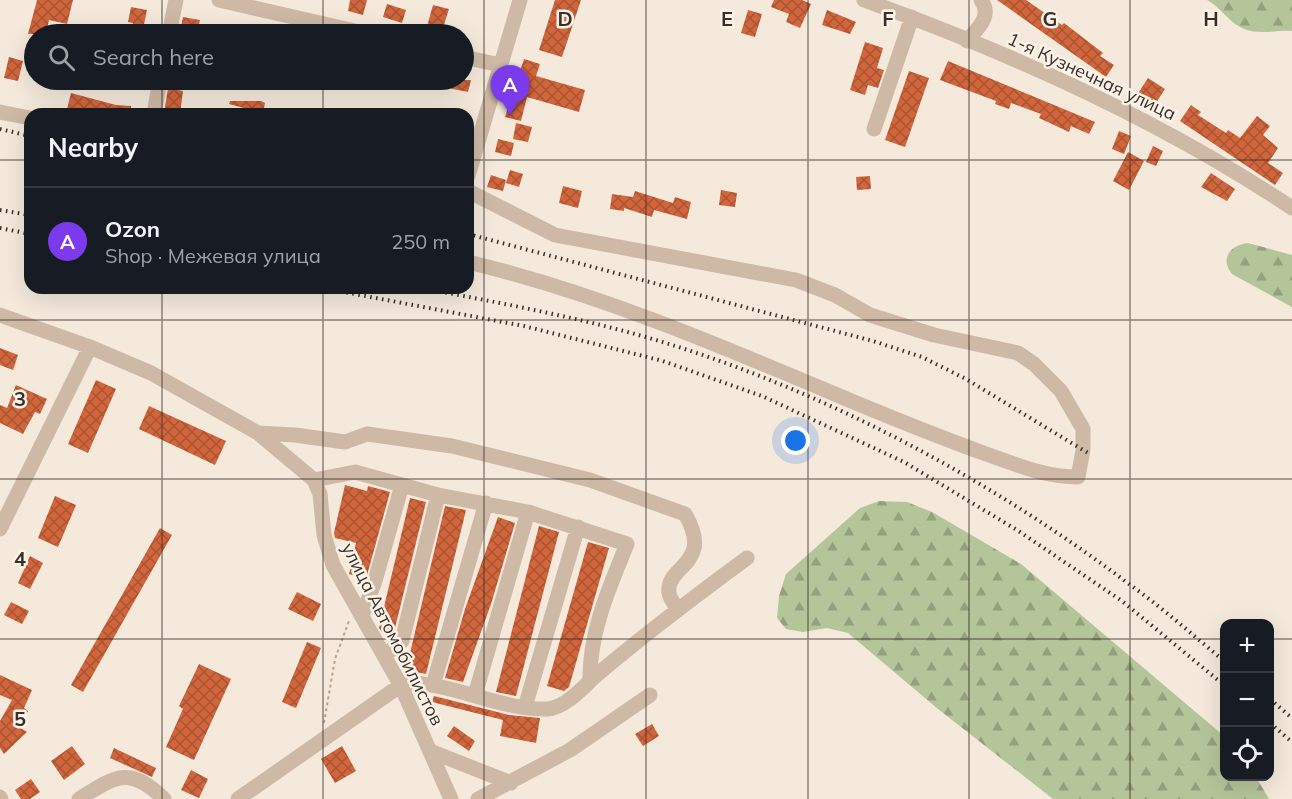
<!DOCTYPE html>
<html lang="en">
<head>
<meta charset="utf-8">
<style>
  :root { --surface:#171b24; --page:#242831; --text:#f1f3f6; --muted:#9ea1a6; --line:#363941; --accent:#7c3aed }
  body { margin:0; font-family:Mulish,sans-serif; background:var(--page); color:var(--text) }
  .controls { position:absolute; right:18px; bottom:18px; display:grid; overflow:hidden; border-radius:12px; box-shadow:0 6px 24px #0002 }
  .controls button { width:54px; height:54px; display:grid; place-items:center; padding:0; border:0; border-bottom:2px solid var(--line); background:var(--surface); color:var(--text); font:30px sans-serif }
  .you { position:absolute; left:796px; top:441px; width:21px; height:21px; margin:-15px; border:4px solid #fff; border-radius:50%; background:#1a73e8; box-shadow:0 0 0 9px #1a73e833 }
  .badge { display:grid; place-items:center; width:39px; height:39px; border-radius:50%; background:var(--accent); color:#fff; font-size:20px; font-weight:700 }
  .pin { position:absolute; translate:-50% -50px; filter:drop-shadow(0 2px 3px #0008) }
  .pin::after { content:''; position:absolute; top:32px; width:21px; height:18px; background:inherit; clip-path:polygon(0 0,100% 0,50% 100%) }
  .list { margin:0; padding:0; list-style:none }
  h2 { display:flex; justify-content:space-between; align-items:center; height:78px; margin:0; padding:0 24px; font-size:26px }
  h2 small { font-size:20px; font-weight:400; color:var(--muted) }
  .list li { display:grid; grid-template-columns:39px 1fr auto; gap:18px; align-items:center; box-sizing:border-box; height:108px; padding:0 24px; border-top:2px solid var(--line) }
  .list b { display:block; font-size:22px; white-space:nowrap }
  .list p { margin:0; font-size:20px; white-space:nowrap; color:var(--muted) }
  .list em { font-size:20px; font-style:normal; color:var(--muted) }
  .icon { flex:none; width:33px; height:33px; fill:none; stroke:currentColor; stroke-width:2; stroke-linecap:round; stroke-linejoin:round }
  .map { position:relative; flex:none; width:1292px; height:799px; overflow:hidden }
  .search { position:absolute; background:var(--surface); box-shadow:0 6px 24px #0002; left:24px; top:24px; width:450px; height:66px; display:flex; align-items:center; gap:15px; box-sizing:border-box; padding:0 21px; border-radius:33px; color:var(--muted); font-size:22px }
  .panel { position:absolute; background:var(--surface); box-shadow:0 6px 24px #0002; left:24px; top:108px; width:450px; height:186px; border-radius:18px }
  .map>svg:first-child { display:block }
  .forest { fill:url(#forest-firs) }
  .building { fill:url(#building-cross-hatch) }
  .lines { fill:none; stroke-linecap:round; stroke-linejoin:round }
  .path { stroke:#baa390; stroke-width:2; stroke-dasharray:3 3; stroke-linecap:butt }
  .minor { stroke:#ceb9a6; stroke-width:15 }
  .rail { stroke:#392e28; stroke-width:4; stroke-dasharray:1.5 4.5; stroke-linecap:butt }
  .grid { fill:none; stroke:#392e28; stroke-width:1.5; stroke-opacity:0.55 }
  .labels { text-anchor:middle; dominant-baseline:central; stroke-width:5; stroke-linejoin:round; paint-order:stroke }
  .street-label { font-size:18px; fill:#392e28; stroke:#fbf3e8 }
  .grid-label { font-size:20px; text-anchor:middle; font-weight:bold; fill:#392e28; stroke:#fbf3e8; stroke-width:5; stroke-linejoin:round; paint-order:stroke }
</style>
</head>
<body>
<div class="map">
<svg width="1292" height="799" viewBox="0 0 1292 799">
  <defs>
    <pattern id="forest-firs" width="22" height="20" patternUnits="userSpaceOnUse" patternTransform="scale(1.5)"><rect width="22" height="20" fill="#b5c59a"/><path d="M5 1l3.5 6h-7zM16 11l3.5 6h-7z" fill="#94a07e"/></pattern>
    <pattern id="building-cross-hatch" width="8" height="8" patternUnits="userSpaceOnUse" patternTransform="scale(1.5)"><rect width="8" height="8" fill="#d1663d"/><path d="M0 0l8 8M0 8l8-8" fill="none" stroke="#ab5433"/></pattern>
  </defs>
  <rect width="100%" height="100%" fill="#f4e9db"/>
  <path class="forest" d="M1207 0H1292V31C1277 30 1259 35 1244 29 1229 23 1221 7 1207 0Z
    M1248 243 1292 255V307L1232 274C1219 258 1231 245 1248 243Z
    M879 501 907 502 932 512 1021 564 1224 736V776L1256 777 1269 799H1053L938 709 848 633 827 628 803 632 786 629 777 618 779 596 786 574 860 508Z"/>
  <path class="building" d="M37 0H73L67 24 49 20 46 34H28Z
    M350 0H367L363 15 348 11Z
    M555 0H581L562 57 539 50Z
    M774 0H802L811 4 800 28 786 22 789 14 771 7Z
    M997 0H1026L1062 25 1064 23 1103 53 1100 56 1114 65 1106 77Z
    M387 4 406 10 402 23 383 17Z
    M433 5 449 9 441 34 426 30Z
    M131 7 147 10 142 34H131L133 23 128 22Z
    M748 10 762 14 755 37 741 33Z
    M827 10 856 22 850 34 822 25Z
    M183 17 200 20 197 34 180 32Z
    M865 42 883 48 877 68 884 70 878 88 868 85 865 95 850 90Z
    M9 57 23 61 18 81 4 78Z
    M524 59 540 64 536 76 585 90 579 112 527 97 521 121 505 117Z
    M948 61 1095 122 1089 134 1071 126 1069 132 1039 118 1041 114 1011 103 1009 109 995 104 996 101 940 80Z
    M909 71 929 78 905 147 885 140Z
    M1148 78 1165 89 1154 106 1137 95Z
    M450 80H471L468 92 448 88Z
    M168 88 183 91 180 114H164Z
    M71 93 116 105 131 106V109L138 110 137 114H91L67 109Z
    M230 101H261L265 103 263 113 229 104Z
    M1191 105 1201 112 1198 115 1226 133 1228 130 1240 138 1257 116 1270 126 1263 135 1278 148 1268 163 1283 173 1275 185 1180 121Z
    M516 123 532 127 528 142 513 139Z
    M1119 131 1131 136 1124 154 1112 149Z
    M498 139 514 143 511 156 495 152Z
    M1153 146 1163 151 1156 166 1146 162Z
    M1128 152 1144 161 1129 190 1113 181Z
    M510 170 523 174 519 187 506 183Z
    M1211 173 1235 189 1227 201 1201 187Z
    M491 175 506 180 503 191 487 187Z
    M870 176 871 189 857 190 856 177Z
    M563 186 582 191 578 208 559 203Z
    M721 190 737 193 735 207 719 205Z
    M635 191 673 203 675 197 691 202 687 219 654 210 652 217 624 208V211L610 209 612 194 633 197Z
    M0 348 18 355 13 370 0 365Z
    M96 380 116 389 88 453 68 444Z
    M16 385 47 399 40 414 35 412 23 434 0 423V405L7 408Z
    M149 406 226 441 215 465 139 429Z
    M345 485 367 491 368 486 390 492 366 579 349 574 356 543 335 538 334 533Z
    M55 496 76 505 58 547 38 538Z
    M410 498 426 502 393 636 382 632 379 628Z
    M445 506 466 510 426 674 406 670Z
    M498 517 515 523 491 604 463 682 445 678 465 609Z
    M539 526 559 532 516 696 496 692Z
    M160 528 172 535 83 692 71 685Z
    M588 542 609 548 569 687 564 691 547 686Z
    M30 556 43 563 30 589 18 583Z
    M297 592 321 604 313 621 288 609Z
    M11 602 29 611 22 624 4 615Z
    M307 642 321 648 296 708 282 702Z
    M199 664 231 679 194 760 166 747 183 709 179 706Z
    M0 675 32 690 24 708 28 711 19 727 27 732 4 754 0 748V721L12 700 0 695Z
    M434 696 509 715 540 718 536 743 500 736 503 720 432 702Z
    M652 724 659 736 643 746 635 734Z
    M454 726 475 741 469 751 447 736Z
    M72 746 85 764 64 780 51 761Z
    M342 746 356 771 335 783 321 759Z
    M114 748 156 768 152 777 110 758Z
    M191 770 208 779 199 798 181 790Z
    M31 779 40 792 30 799H21L15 790Z"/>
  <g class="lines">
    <path class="path" d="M324 723 335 659 349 621"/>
    <path class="minor" d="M219 0 368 34
      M864 0C1014 54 1160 120 1292 208
      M169 34 176 0
      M967 41C977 29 993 16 981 0
      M464 57 500 65
      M0 112 30 118
      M154 114 160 80
      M874 129 912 17
      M468 176 520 0
      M468 191 555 235 796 280 835 295 870 315 934 335 1018 353 1034 364 1061 391 1083 429V450L1078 477C1044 477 1018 465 986 454 934 435 882 414 830 392 712 342 593 292 468 262
      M0 315 90 347 151 373 258 433 314 480 320 494 324 535 333 565 401 686 451 799
      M258 433 295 435 345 442 367 434 452 446 590 480 685 514C715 565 665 565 669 593 670 599 675 605 678 610
      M314 480 355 472 438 495 528 512 627 544C609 588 589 633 590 681
      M0 529 90 347
      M362 616 375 581 402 485
      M384 656 402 641 438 495
      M433 685 486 503
      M475 695 528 512
      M525 707 578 527
      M430 751 511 783
      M0 797 1 799
      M79 799C116 776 129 765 164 799
      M238 799 404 683C453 682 498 710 547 709 564 708 581 690 592 679 642 636 694 597 747 558
      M478 799 570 750 650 695"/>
    <path class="rail" d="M0 129 30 136
      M0 210 30 215
      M0 228 30 234
      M468 234 873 341 922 357 966 379 1088 453
      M323 288 524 326 663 361 762 396 904 462 1017 530 1122 601 1224 685
      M422 288C505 304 589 319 669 344 833 395 996 483 1133 587 1165 610 1194 636 1224 661
      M1270 699 1292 718
      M1270 723 1292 742"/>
  </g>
  <path class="grid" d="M162 0V34M323 0V34M484 0V799M646 0V799M808 0V799M969 0V799M1130 0V799M162 80V114M323 80V114M0 160H30M468 160H1292M162 288V799M323 288V799M0 320H1292M0 479H1292M0 639H1224M1270 639H1292"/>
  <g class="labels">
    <g class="street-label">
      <text transform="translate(1092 76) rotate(25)">1-я Кузнечная улица</text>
      <text transform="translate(393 634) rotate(63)">улица Автомобилистов</text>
    </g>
  </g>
  <g class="grid-label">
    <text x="565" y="26">D</text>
    <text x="727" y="26">E</text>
    <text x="888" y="26">F</text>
    <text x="1050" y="26">G</text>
    <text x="1211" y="26">H</text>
    <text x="20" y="406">3</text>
    <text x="20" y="566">4</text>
    <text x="20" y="726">5</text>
  </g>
</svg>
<div class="controls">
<button>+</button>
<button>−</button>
<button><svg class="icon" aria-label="locate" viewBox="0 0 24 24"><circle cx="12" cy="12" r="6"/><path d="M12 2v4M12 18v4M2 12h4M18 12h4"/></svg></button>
</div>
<div class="you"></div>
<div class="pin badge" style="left:510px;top:115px">A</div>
<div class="search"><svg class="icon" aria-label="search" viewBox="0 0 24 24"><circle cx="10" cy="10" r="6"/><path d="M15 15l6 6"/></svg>Search here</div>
<section class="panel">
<h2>Nearby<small></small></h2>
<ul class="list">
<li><span class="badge">A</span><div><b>Ozon</b><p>Shop · Межевая улица</p></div><em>250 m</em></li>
</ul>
</section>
</div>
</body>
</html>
